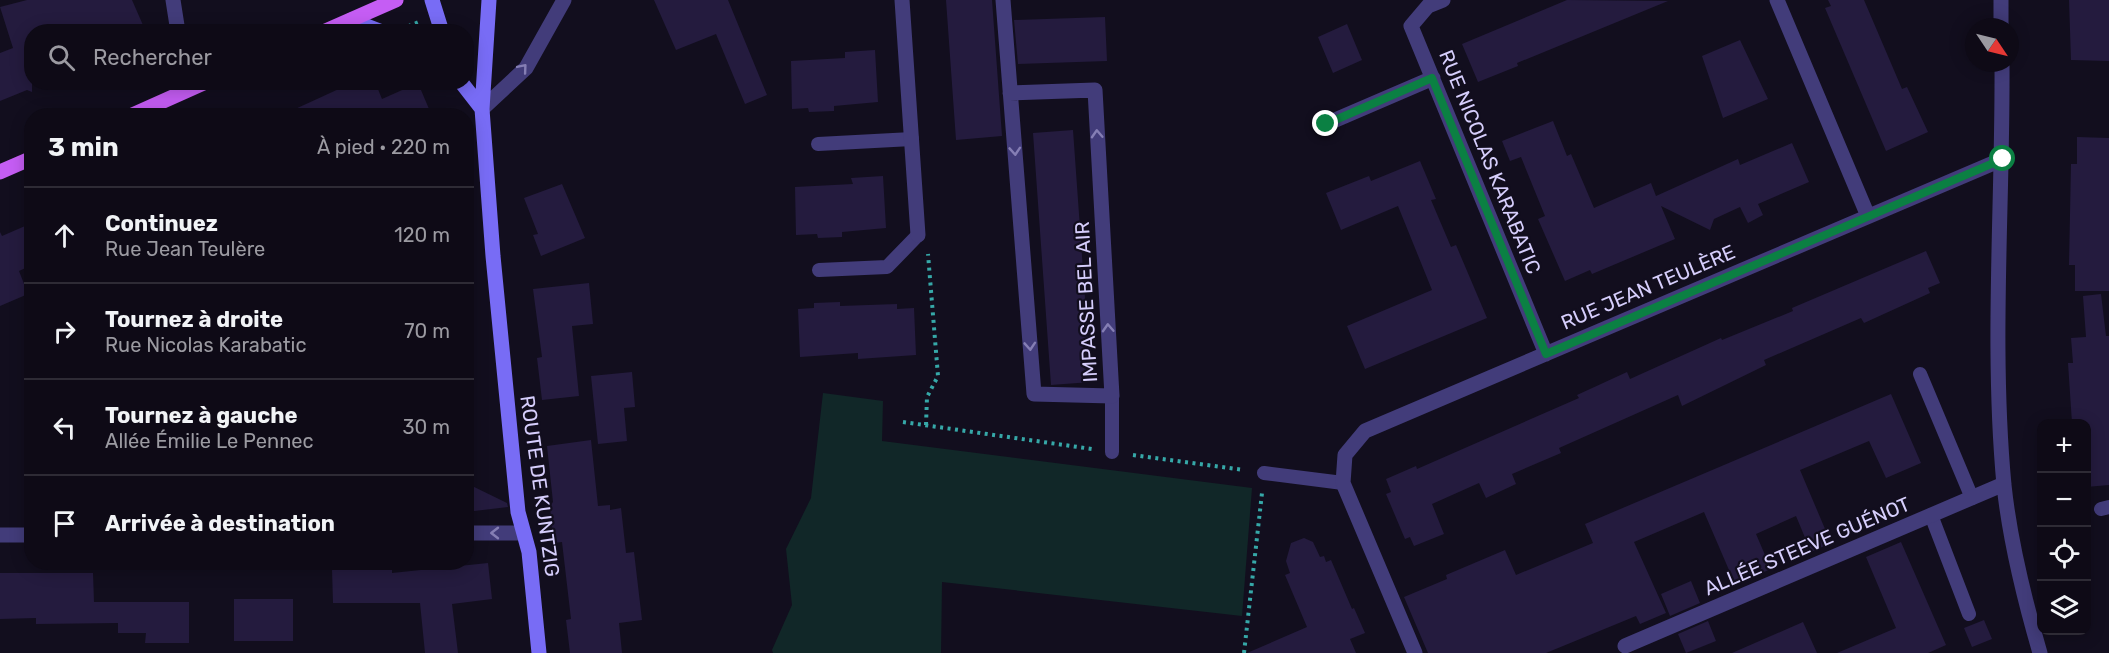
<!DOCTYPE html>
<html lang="fr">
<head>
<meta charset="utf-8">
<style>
  :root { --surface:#0e0a16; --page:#17131f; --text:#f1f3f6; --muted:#9b9aa1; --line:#2e2b35 }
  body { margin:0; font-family:Rubik,sans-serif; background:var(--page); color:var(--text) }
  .controls { position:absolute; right:18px; bottom:18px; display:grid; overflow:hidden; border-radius:12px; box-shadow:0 3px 15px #0003 }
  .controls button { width:54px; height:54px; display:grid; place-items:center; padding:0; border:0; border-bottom:2px solid var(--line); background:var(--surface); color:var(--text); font:30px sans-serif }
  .compass { position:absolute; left:1965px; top:18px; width:54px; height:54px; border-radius:50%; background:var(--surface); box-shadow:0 3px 15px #0003; rotate:125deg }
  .stop { position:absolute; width:18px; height:18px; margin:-14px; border:4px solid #0b8043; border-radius:50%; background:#fff }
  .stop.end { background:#0b8043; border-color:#fff; box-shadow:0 2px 6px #0008 }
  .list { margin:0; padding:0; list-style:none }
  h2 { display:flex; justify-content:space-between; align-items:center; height:78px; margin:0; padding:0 24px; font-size:26px }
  h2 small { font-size:20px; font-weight:400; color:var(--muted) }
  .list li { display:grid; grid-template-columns:39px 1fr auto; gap:18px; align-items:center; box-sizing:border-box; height:96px; padding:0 24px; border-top:2px solid var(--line) }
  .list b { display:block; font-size:22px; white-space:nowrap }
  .list p { margin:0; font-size:20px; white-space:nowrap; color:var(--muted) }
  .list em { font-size:20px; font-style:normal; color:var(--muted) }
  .icon { flex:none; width:33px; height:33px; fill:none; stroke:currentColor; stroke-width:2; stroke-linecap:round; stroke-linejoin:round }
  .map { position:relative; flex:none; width:2109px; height:653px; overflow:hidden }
  .search { position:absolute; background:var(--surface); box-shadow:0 3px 15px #0003; left:24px; top:24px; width:450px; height:66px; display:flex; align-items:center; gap:15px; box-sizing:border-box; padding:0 21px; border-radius:24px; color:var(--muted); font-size:22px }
  .panel { position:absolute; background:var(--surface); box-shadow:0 3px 15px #0003; left:24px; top:108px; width:450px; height:462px; border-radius:24px }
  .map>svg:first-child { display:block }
  .green { fill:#112728 }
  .building { fill:#241b3e }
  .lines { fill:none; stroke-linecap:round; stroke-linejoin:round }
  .path { stroke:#36a8a8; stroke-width:4; stroke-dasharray:3 4.5; stroke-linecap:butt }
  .lane { stroke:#423c7a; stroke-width:14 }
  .street { stroke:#423c7a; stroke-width:15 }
  .secondary { stroke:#786cf5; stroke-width:15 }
  .primary { stroke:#c55df4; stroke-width:15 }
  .oneway { stroke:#857eb4 }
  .route { stroke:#0b8043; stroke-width:8 }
  .labels { text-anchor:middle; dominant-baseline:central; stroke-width:4.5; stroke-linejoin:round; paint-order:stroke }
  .street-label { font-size:20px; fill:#d6cefc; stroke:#120e1e }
</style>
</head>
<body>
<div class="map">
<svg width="2109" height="653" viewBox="0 0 2109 653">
  <rect width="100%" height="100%" fill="#120e1e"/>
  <path class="green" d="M823 393 883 401 882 441 1252 488 1242 616 942 582 941 653H773L772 650 792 605 786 549 811 498Z"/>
  <path class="building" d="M27 0H132L146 32H32V92L27 90 0 101V53L13 48 0 7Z
    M654 0H728L767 95 745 104 716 34 676 50Z
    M946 0H992L1002 136 956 140Z
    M1567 0 1668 1 1517 63 1518 66 1478 82 1462 44Z
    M1828 0H1864L1902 89 1907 87 1928 132 1886 151 1825 8 1831 6Z
    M2069 0H2109V61L2071 60Z
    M1105 17 1107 61 1018 64 1014 20Z
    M1347 24 1362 60 1333 73 1318 37Z
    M1740 40 1768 99 1723 118 1702 56Z
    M875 50 878 102 834 106V111L809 112 808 108 792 109 791 61 845 58V52Z
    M354 82H375L382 99 418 83 432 116H280Z
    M1553 121 1567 156 1571 154 1594 208 1651 183 1656 196 1738 159 1740 165 1792 143 1809 182 1758 204 1763 215 1748 223 1740 207 1714 219 1710 230 1661 206 1675 239 1592 274 1590 270 1565 281 1538 219 1545 216 1521 157 1510 161 1502 141Z
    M1073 130 1091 382 1051 385 1033 133Z
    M2077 137 2109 138V291H2075V265H2069L2071 164H2077Z
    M1420 161 1436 199 1431 200 1451 247 1456 245 1487 318 1365 369 1347 326 1432 290 1398 206 1341 230 1326 193 1369 176 1371 181Z
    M883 176 886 228 842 232V237L818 238 817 234 796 235 795 187 853 184 851 178Z
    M562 184 585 238 541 256 533 235 538 234 524 198Z
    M32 223V265L19 271 28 294 0 306V232L2 236Z
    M1926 251 1940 283 1928 288 1930 293 1864 323 1861 318 1764 360 1766 365 1682 406 1678 395 1559 448 1561 453 1512 474 1516 484 1486 498 1479 483 1432 504 1444 534 1414 546 1410 537 1405 539 1386 494 1391 492 1386 479 1416 466 1417 469 1579 398 1577 395 1627 372 1630 379 1721 338 1722 340 1793 311 1792 308Z
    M589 283 593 324 572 326 579 396 542 400 537 358 542 357 533 289Z
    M2101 294 2106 336H2109V485L2086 487V423H2072L2068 363H2073L2071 338 2086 337 2083 296Z
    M840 302V306L897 304V309L914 308 916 355 858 359V353L800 357 798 309 814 308V303Z
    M632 372 635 407 624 408 627 441 598 444 591 376Z
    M1891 394 1921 463 1886 478 1869 441 1800 470 1831 543 1811 552 1796 516 1756 534 1771 569 1735 584 1704 512 1634 542 1666 613 1640 624 1636 616 1546 653H1428L1404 597 1447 579 1446 575 1505 550 1516 575 1593 543 1585 524Z
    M591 440 598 506 610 505V510L621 508 626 553 634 552 642 620 619 623 622 653H570L566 620 571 619 562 542 553 543 550 506 553 502 547 446Z
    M466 483 507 503 508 507 466 512Z
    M1304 538 1313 542 1320 557 1324 556 1326 562 1331 560 1352 609 1354 608 1365 633 1350 639 1356 653H1247L1307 627 1285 575 1290 573 1286 561 1291 543Z
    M1901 542 1946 645 1928 653H1837L1896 628 1866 557Z
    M488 563 492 599 452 604 458 653H425L420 603H333L332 569H392V573Z
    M0 573H93L94 602H189V643H145L146 633H118V623L36 624V618L0 619Z
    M1691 581 1700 603 1670 616 1661 594Z
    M234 599H293V641H234Z
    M1984 620 1992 639 1972 647 1964 628Z
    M1708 621 1716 641 1686 653 1678 634Z
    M1803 622 1817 653H1732Z"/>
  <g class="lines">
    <path class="path" d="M401 29 419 22
      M903 422 1092 449
      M926 425 927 397 938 376 928 254
      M1133 455 1244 470
      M1244 653 1262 493"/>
    <path class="lane" d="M818 144 912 139
      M819 270 887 267 918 235
      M1920 374 1972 498
      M1112 396V452
      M1264 473 1343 483
      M2101 509 2109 507
      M1931 515 1969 614"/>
    <path class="street" d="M173 0 178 32
      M902 0 918 235
      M1003 0 1034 394 1112 396 1095 90 1010 93
      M1443 0 1428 6 1411 26 1546 354
      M1777 0 1868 216
      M2001 0V27
      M2002 63C2003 203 1991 345 2004 485 2010 542 2024 598 2040 653
      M482 109 526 68 564 0
      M1326 124 1433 78
      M466 533H523
      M0 535H32
      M1625 646 2004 484
      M1415 653 1343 483 1345 455 1365 431 2003 159"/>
    <path class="secondary" d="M432 0 442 32
      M489 0 482 109 493 256 518 512 529 552 539 653
      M351 20 382 32
      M461 82 482 109"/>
    <path class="primary" d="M323 32 396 0
      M130 116 206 82
      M0 172 32 158"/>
  </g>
  <defs><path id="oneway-chevron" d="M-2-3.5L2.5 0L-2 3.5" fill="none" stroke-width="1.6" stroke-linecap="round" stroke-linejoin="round" transform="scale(1.5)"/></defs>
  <g class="oneway">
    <use href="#oneway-chevron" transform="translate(523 68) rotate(-50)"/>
    <use href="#oneway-chevron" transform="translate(1097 134) rotate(-93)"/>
    <use href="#oneway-chevron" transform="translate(1015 151) rotate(86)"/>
    <use href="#oneway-chevron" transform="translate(1108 328) rotate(-93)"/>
    <use href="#oneway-chevron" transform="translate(1030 346) rotate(86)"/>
    <use href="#oneway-chevron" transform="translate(495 533) rotate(180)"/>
  </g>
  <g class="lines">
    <path class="route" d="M1326 124 1432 78 1546 354 2003 159"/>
  </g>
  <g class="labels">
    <g class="street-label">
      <text transform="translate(1490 162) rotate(68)">RUE NICOLAS KARABATIC</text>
      <text transform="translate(1648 287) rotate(-23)">RUE JEAN TEULÈRE</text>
      <text transform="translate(1086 302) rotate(-93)">IMPASSE BEL AIR</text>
      <text transform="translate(540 486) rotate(82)">ROUTE DE KUNTZIG</text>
      <text transform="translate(1807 546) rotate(-23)">ALLÉE STEEVE GUÉNOT</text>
    </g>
  </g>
</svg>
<div class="controls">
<button>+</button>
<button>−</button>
<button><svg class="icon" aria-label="locate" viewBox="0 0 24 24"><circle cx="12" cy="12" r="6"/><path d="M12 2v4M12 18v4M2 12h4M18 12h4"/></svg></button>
<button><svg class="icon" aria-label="layers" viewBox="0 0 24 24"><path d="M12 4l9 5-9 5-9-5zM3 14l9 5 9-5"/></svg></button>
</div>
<svg class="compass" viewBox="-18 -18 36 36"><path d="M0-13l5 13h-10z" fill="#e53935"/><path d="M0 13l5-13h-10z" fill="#9b9aa1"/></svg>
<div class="stop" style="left:2003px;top:159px"></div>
<div class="stop end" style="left:1326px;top:124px"></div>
<div class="search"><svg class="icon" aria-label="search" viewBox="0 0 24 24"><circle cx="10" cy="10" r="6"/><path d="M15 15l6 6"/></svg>Rechercher</div>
<section class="panel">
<h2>3 min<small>À pied · 220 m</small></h2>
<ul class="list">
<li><svg class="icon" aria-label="ahead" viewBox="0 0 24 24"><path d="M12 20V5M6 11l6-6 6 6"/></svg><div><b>Continuez</b><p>Rue Jean Teulère</p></div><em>120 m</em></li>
<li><svg class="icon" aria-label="right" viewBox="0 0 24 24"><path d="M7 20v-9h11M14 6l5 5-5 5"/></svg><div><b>Tournez à droite</b><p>Rue Nicolas Karabatic</p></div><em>70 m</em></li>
<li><svg class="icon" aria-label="left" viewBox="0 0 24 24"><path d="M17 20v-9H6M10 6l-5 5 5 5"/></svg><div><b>Tournez à gauche</b><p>Allée Émilie Le Pennec</p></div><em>30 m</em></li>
<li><svg class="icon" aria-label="arrive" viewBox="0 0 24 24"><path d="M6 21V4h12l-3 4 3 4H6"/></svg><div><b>Arrivée à destination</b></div></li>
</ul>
</section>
</div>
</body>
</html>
